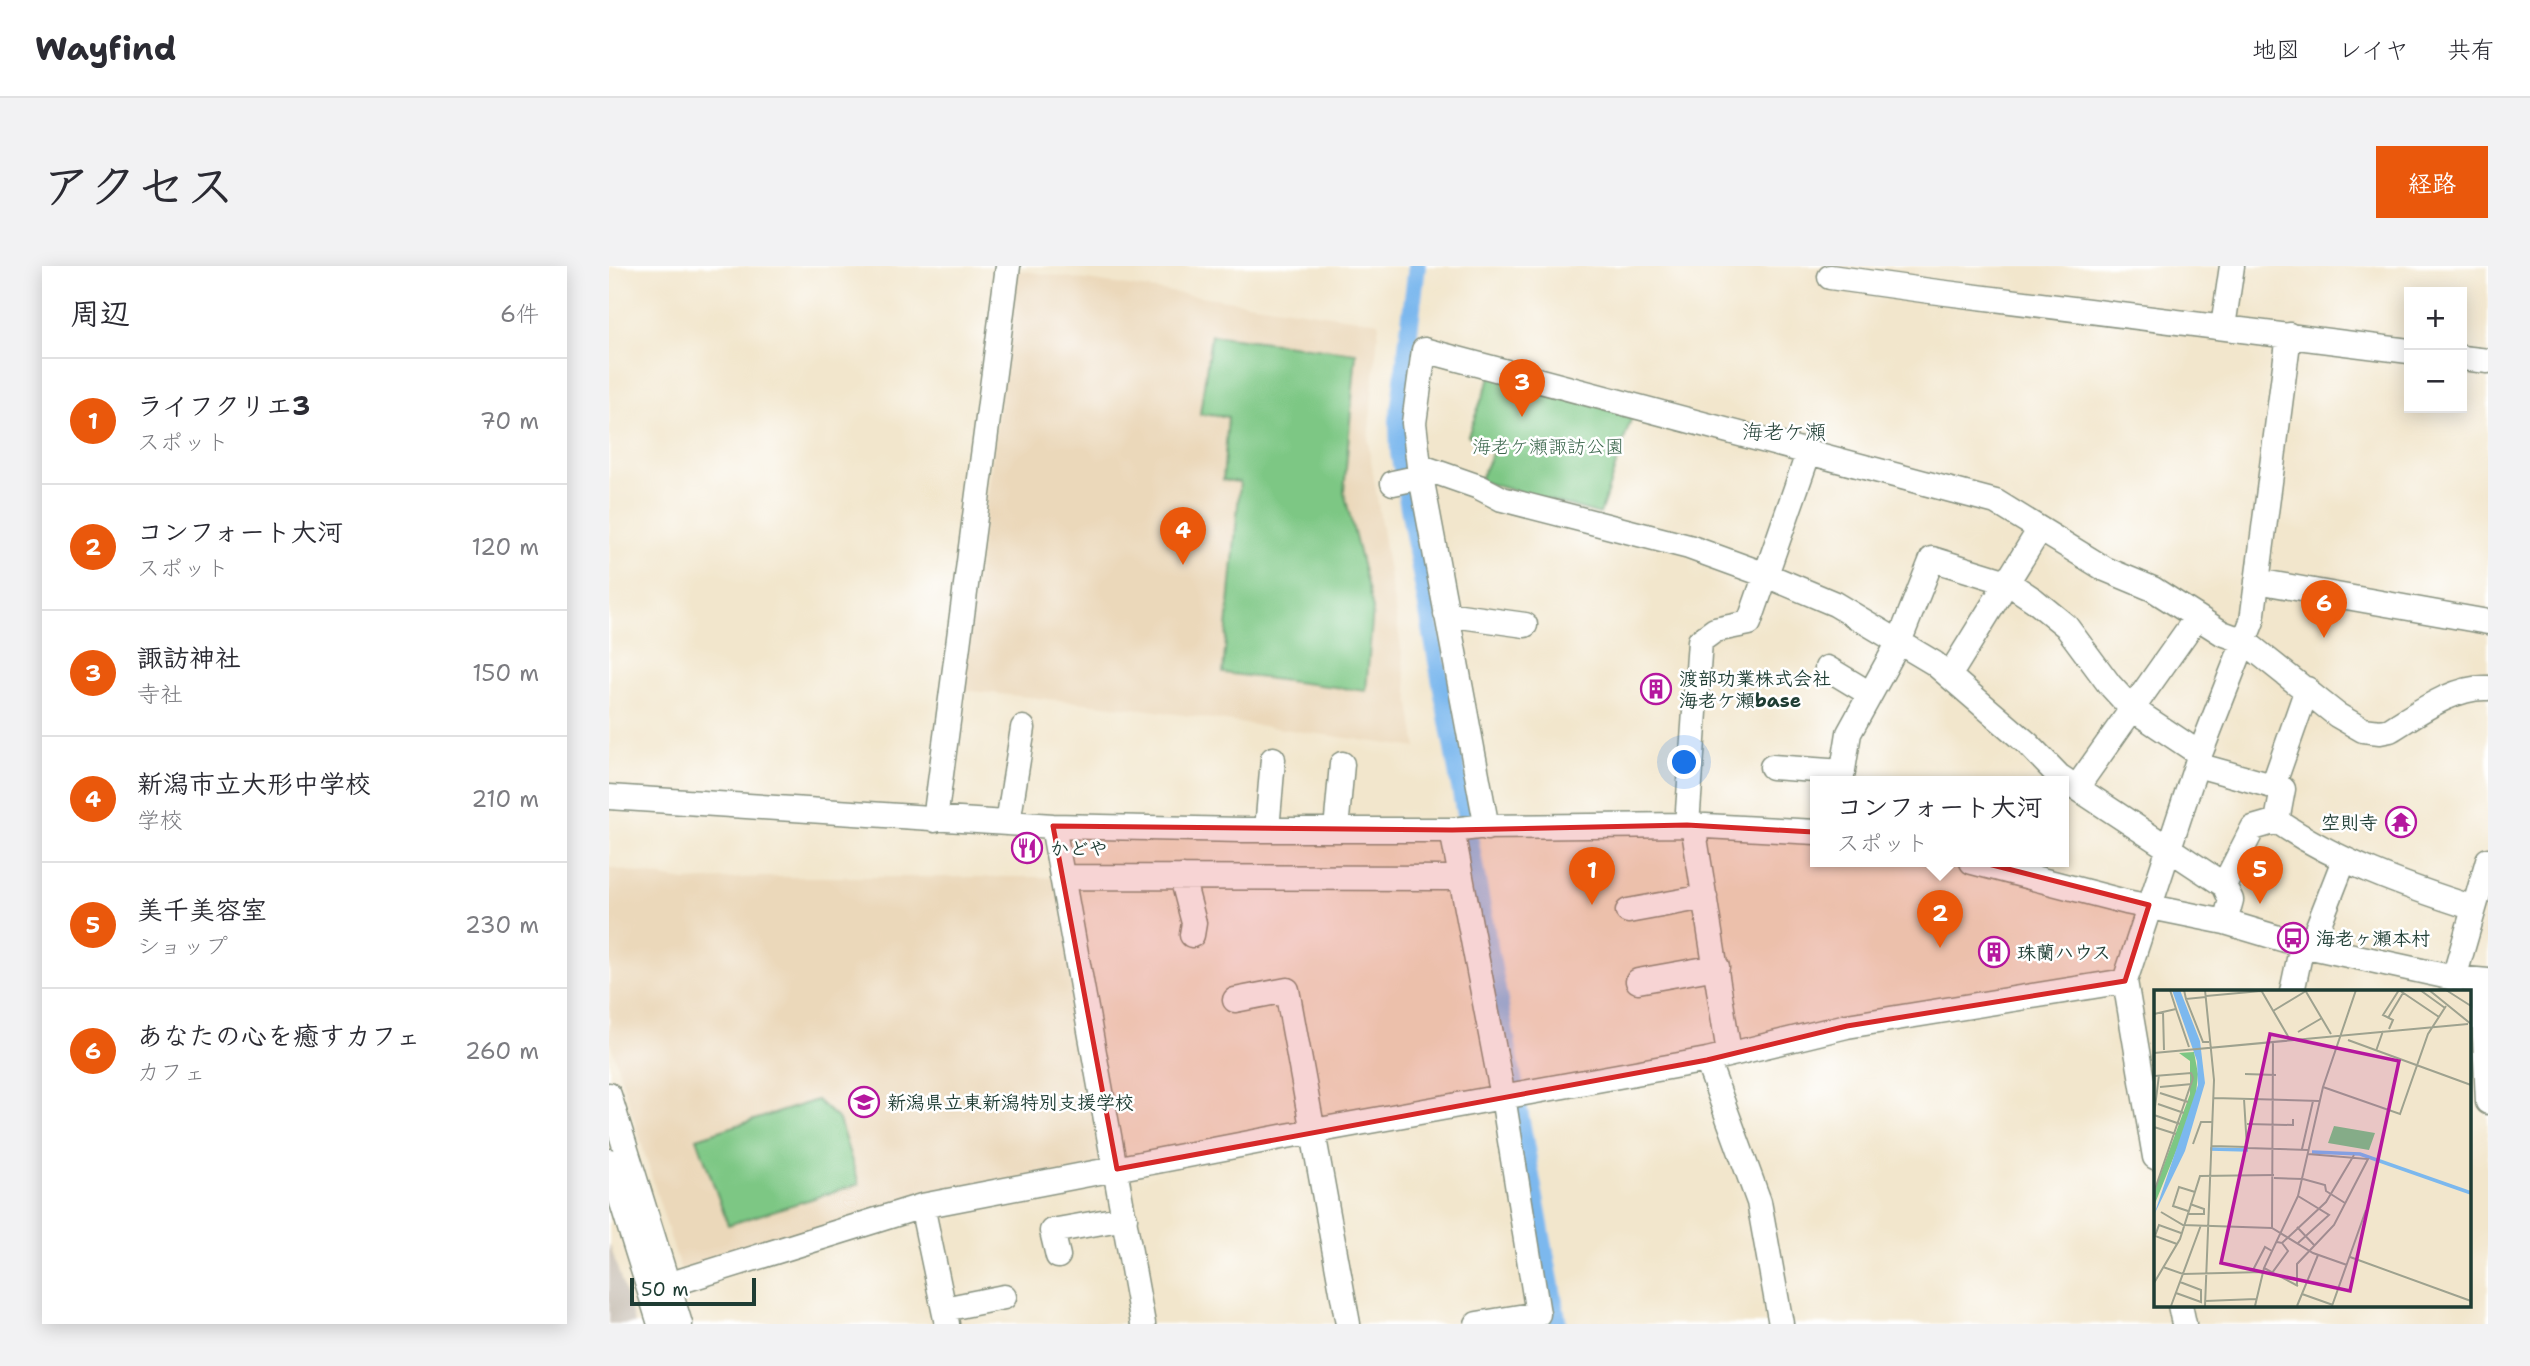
<!DOCTYPE html>
<html lang="ja">
<head>
<meta charset="utf-8">
<style>
  :root { --surface:#fff; --page:#f2f2f3; --text:#2b2b33; --muted:#7c7c81; --line:#e1e1e2; --accent:#ea580c }
  body { margin:0; font-family:"Shantell Sans","Klee One",sans-serif; background:var(--page); color:var(--text) }
  .controls { position:absolute; right:21px; top:21px; display:grid; overflow:hidden; border-radius:0px; box-shadow:0 4px 18px #0003 }
  .controls button { width:63px; height:63px; display:grid; place-items:center; padding:0; border:0; border-bottom:2px solid var(--line); background:var(--surface); color:var(--text); font:35px sans-serif }
  .scale { position:absolute; left:21px; bottom:18px; width:126px; box-sizing:border-box; padding-left:7px; border:4px solid #1f3d34; border-top:0; font-size:19px; line-height:24px; white-space:nowrap; color:#1f3d34; -webkit-text-stroke:5px #fff; paint-order:stroke }
  .you { position:absolute; left:1076px; top:497px; width:24px; height:24px; margin:-18px; border:5px solid #fff; border-radius:50%; background:#1a73e8; box-shadow:0 0 0 10px #1a73e833 }
  .badge { display:grid; place-items:center; width:46px; height:46px; border-radius:50%; background:var(--accent); color:#fff; font-size:23px; font-weight:700 }
  .pin { position:absolute; translate:-50% -58px; filter:drop-shadow(0 2px 4px #0008) }
  .pin::after { content:''; position:absolute; top:37px; width:24px; height:21px; background:inherit; clip-path:polygon(0 0,100% 0,50% 100%) }
  .popup { position:absolute; left:1201px; top:510px; width:259px; height:91px; box-sizing:border-box; display:grid; place-content:center; border-radius:0px; background:var(--surface); filter:drop-shadow(0 2px 5px #0005); font-size:23px; white-space:nowrap; color:var(--muted) }
  .popup b { font-size:26px; color:var(--text) }
  .popup::after { content:''; position:absolute; left:50%; top:100%; margin-left:-14px; border:14px solid transparent; border-top-color:var(--surface) }
  .list { margin:0; padding:0; list-style:none }
  h2 { display:flex; justify-content:space-between; align-items:center; height:91px; margin:0; padding:0 28px; font-size:30px }
  h2 small { font-size:23px; font-weight:400; color:var(--muted) }
  .list li { display:grid; grid-template-columns:46px 1fr auto; gap:21px; align-items:center; box-sizing:border-box; height:126px; padding:0 28px; border-top:2px solid var(--line) }
  .list b { display:block; font-size:26px; white-space:nowrap }
  .list p { margin:0; font-size:23px; white-space:nowrap; color:var(--muted) }
  .list em { font-size:23px; font-style:normal; color:var(--muted) }
  .map { position:relative; flex:none; width:1879px; height:1058px; overflow:hidden; border-radius:0px }
  header { display:flex; align-items:center; gap:42px; box-sizing:border-box; height:98px; padding:0 35px; background:var(--surface); border-bottom:2px solid var(--line) }
  header strong { font-size:33px }
  nav { display:flex; gap:38px; margin-inline-start:auto; font-size:24px }
  .intro { display:flex; align-items:center; justify-content:space-between; box-sizing:border-box; height:168px; padding:0 42px }
  h1 { margin:0; font-size:49px }
  .button { padding:18px 32px; border-radius:0px; background:var(--accent); color:#fff; font-size:24px; font-weight:700 }
  main { display:flex; gap:42px; padding:0 42px }
  aside { flex:1; background:var(--surface); border-radius:0px; box-shadow:0 4px 18px #0003 }
  .map>svg:first-child { display:block }
  .built { fill:#ebd8ba }
  .industrial { fill:#cbc3b8 }
  .green { fill:#7dc784; stroke:#4e825c; stroke-width:2 }
  .lines { fill:none; stroke-linecap:round; stroke-linejoin:round }
  .canal { stroke:#7cb8ee; stroke-width:18 }
  .minor-casing { stroke:#889280; stroke-width:27 }
  .minor { stroke:#fff; stroke-width:24 }
  .marked { fill:#d62828; fill-opacity:0.2; stroke:#d62828; stroke-width:5; stroke-linejoin:round }
  .labels { text-anchor:middle; dominant-baseline:central; stroke-width:5; stroke-linejoin:round; paint-order:stroke }
  .park-label { font-size:19px; fill:#3b664c; stroke:#fff }
  .poi-label { font-size:19px; font-weight:bold; fill:#1f3d34; stroke:#fff; text-anchor:start }
  .neighbourhood-label { font-size:21px; fill:#1f3d34; stroke:#fff }
  .inset-river { fill:none; stroke:#7cb8ee; stroke-width:3.5 }
  .inset-road { fill:none; stroke:#9ea28f; stroke-width:2 }
  .view { fill:#b5179e; fill-opacity:0.15; stroke:#b5179e; stroke-width:3.5 }
  .inset-edge { fill:none; stroke:#1f3d34; stroke-width:3.5 }
</style>
</head>
<body>
<header>
<strong>Wayfind</strong>
<nav><a>地図</a><a>レイヤ</a><a>共有</a></nav>
</header>
<div class="intro"><h1>アクセス</h1><a class="button">経路</a></div>
<main>
<aside>
<h2>周辺<small>6件</small></h2>
<ul class="list">
<li><span class="badge">1</span><div><b>ライフクリエ3</b><p>スポット</p></div><em>70 m</em></li>
<li><span class="badge">2</span><div><b>コンフォート大河</b><p>スポット</p></div><em>120 m</em></li>
<li><span class="badge">3</span><div><b>諏訪神社</b><p>寺社</p></div><em>150 m</em></li>
<li><span class="badge">4</span><div><b>新潟市立大形中学校</b><p>学校</p></div><em>210 m</em></li>
<li><span class="badge">5</span><div><b>美千美容室</b><p>ショップ</p></div><em>230 m</em></li>
<li><span class="badge">6</span><div><b>あなたの心を癒すカフェ</b><p>カフェ</p></div><em>260 m</em></li>
</ul>
</aside>
<div class="map">
<svg width="1879" height="1058" viewBox="0 0 1879 1058">
  <rect width="100%" height="100%" fill="#fff"/>
  <filter id="ink" filterUnits="userSpaceOnUse"><feTurbulence type="fractalNoise" baseFrequency=".0143" numOctaves="2"/><feDisplacementMap in="SourceGraphic" scale="14" xChannelSelector="R" yChannelSelector="G"/><feConvolveMatrix kernelMatrix="1 2 1 2 8 2 1 2 1" color-interpolation-filters="sRGB"/></filter>
  <filter id="wash" filterUnits="userSpaceOnUse"><feTurbulence type="fractalNoise" baseFrequency=".00686" numOctaves="4" result="noise"/><feDisplacementMap in="SourceGraphic" scale="28" xChannelSelector="R" yChannelSelector="G"/><feGaussianBlur stdDeviation="1.57" result="paint"/><feColorMatrix in="noise" values="0 0 0 0 0 0 0 0 0 0 0 0 0 0 0 0 0 1.4 0 .05"/><feComposite in="paint" operator="in"/></filter>
  <g filter="url(#wash)">
    <rect width="100%" height="100%" fill="#f2e6cc"/>
    <path class="built" d="M408 4 770 56 759 175 808 482 532 443 353 424Z
      M0 602 76 615 151 611H447L502 899 72 1006 0 773Z"/>
    <path class="industrial" d="M0 976 26 1058H0Z"/>
    <path class="green" d="M602 69 747 87 735 226 764 343 757 425 614 407 631 216 614 214 619 151 591 148Z
      M883 106 1024 147 991 248 870 215 884 185 859 169Z
      M208 834 230 854 250 918 119 959 88 872Z"/>
    <g class="lines">
      <path class="canal" d="M808 0 789 155 790 187 949 1058"/>
    </g>
  </g>
  <g filter="url(#ink)">
    <g class="lines">
      <g class="minor-casing">
        <path id="minor" d="M1221 11 1321 25 1800 85
          M1614 61 1623 0
          M1853 92 1879 95
          M810 200 870 221 893 233 1080 281 1157 309 1226 338 1325 397 1419 478 1450 510 1615 619 1622 634 1616 656
          M784 217 812 211
          M1648 315 1879 356
          M837 348 916 359
          M1218 402 1261 428
          M1340 410 1431 263
          M1588 499 1674 523 1668 555
          M1163 501 1234 506
          M1232 516 1240 467 1290 376 1323 293 1398 316 1425 334 1457 360 1500 418 1522 442 1591 488
          M1664 520 1698 423
          M1468 521 1588 351
          M0 531 444 560 633 564H843L869 561 1078 559 1207 566
          M326 554 399 0
          M399 557 414 462
          M1078 559 1091 375 1106 364 1140 357 1199 188
          M1084 559 1120 787
          M444 560 534 1058
          M878 562 810 200 805 157 815 84 1387 236 1496 303 1544 323 1613 367 1635 375 1728 449 1754 464 1771 466 1781 464C1809 447 1845 420 1879 422
          M658 564 664 493
          M727 564 733 498
          M843 564 894 831 929 1048 868 1058
          M1363 596 1517 636 1616 656 1693 679 1845 712 1879 715
          M453 611 844 612
          M573 611 585 657 583 669
          M1615 619 1644 562 1668 555C1728 596 1796 620 1865 642
          M1019 645 1096 631
          M1701 681 1735 594
          M1845 712 1879 594
          M1029 715 1108 701
          M1876 715 1874 726 1879 836
          M1683 726 1693 679
          M626 734 678 724 739 1058
          M1098 794 1150 936 1172 1058
          M0 829 71 1058
          M1546 891 1516 715 1591 488 1643 355 1680 69
          M0 895 51 1058
          M313 940 338 1058
          M449 990 443 965 516 952
          M59 1019 313 940 672 871 1098 794 1238 760 1516 715
          M1571 1039 1575 1058
          M335 1043 395 1031"/>
      </g>
      <use href="#minor" class="minor"/>
    </g>
  </g>
  <path class="marked" d="M1078 559 1222 567 1305 579 1540 639 1516 715 1238 760 1098 794 508 903 444 560 843 564Z"/>
  <defs>
    <g id="building-ring" transform="scale(1.575)"><circle r="9.5" fill="#fff" stroke="#b5179e" stroke-width="1.5"/><path d="M-4-6H4V6H1V3H-1V6H-4ZM-2.5-4.3h1.7v1.8h-1.7ZM.8-4.3h1.7v1.8H.8ZM-2.5-1h1.7V.8h-1.7ZM.8-1h1.7V.8H.8Z" fill="#b5179e"/></g>
    <g id="temple-ring" transform="scale(1.575)"><circle r="9.5" fill="#fff" stroke="#b5179e" stroke-width="1.5"/><path d="M0-6L5-2H3V0L6.5 2.5H4V6H1.5V3h-3V6H-4V2.5H-6.5L-3 0V-2H-5Z" fill="#b5179e"/></g>
    <g id="restaurant-ring" transform="scale(1.575)"><circle r="9.5" fill="#fff" stroke="#b5179e" stroke-width="1.5"/><path d="M-5-6h1v4h1v-4h1v4h1v-4h1v5L-1.5 .5V6h-2V.5L-5-1ZM5-6V6H3V1.5H1.5Q1.5-4 5-6Z" fill="#b5179e"/></g>
    <g id="bus-ring" transform="scale(1.575)"><circle r="9.5" fill="#fff" stroke="#b5179e" stroke-width="1.5"/><path d="M-5-6H5V4H4V6H2V4H-2V6H-4V4H-5ZM-3.5-4V0h7V-4ZM-3.5 1.2v1.5H-2V1.2ZM2 1.2v1.5H3.5V1.2Z" fill="#b5179e"/></g>
    <g id="school-ring" transform="scale(1.575)"><circle r="9.5" fill="#fff" stroke="#b5179e" stroke-width="1.5"/><path d="M0-5L7-2L0 1L-7-2ZM-4 1L0 2.5L4 1V4Q0 6-4 4Z" fill="#b5179e"/></g>
  </defs>
  <g fill-rule="evenodd">
    <use href="#building-ring" x="1047" y="423"/>
    <use href="#temple-ring" x="1792" y="556"/>
    <use href="#restaurant-ring" x="418" y="582"/>
    <use href="#bus-ring" x="1684" y="672"/>
    <use href="#building-ring" x="1385" y="686"/>
    <use href="#school-ring" x="255" y="836"/>
  </g>
  <g class="labels">
    <g class="park-label">
      <text x="939" y="180">海老ケ瀬諏訪公園</text>
    </g>
    <g class="poi-label">
      <text x="1070" y="412">渡部功業株式会社<tspan x="1070" dy="22">海老ケ瀬base</tspan></text>
      <text x="1769" y="556" text-anchor="end">空則寺</text>
      <text x="441" y="582">かどや</text>
      <text x="1707" y="672">海老ヶ瀬本村</text>
      <text x="1408" y="686">珠蘭ハウス</text>
      <text x="278" y="836">新潟県立東新潟特別支援学校</text>
    </g>
    <g class="neighbourhood-label">
      <text x="1175" y="166">海老ケ瀬</text>
    </g>
  </g>
  <g transform="translate(1545 724)">
    <rect width="317" height="317" fill="#f2e6cc"/>
    <path d="M40 62 44 84 41 114 0 216V202L36 104V71L25 63ZM180 136 221 143 215 160 174 153Z" fill="#7dc784"/>
    <path d="M18 0H26L46 51 51 93 31 161 0 225 44 95 43 71Z" fill="#7cb8ee"/>
    <path class="inset-river" d="M56 159 94 160M158 162 206 164 317 203"/>
    <path class="inset-road" d="M30 0 32 9 52 7M51 0 60 90 51 316M107 0 135 48M151 0 177 44M245 0 285 27M266 0 291 18M275 0 317 34M292 0 317 16M52 6 107 1M32 9 49 52H55M22 19 35 57M119 21 152 1M9 22 10 60M0 24 22 19 16 0M234 28 249 3M235 39 239 30 229 25 245 0M144 42 168 28M194 50 317 95M222 61 229 41M0 63 314 34M91 84 122 85M0 86 37 83 39 88 0 202M6 97 38 94M169 97 246 124 274 44 292 16M6 103 34 112M60 108 165 111M90 109 93 158 154 160M4 114 30 123M0 125 5 85M0 125 26 134M93 134 139 135V129M0 137 22 144M39 154 47 132H59M58 156 93 157M148 159 159 111M120 188 149 189M149 189 171 195 172 201 191 213M144 206 175 225 144 253M34 221 19 216 25 197 41 202M7 222 29 235 118 238 159 263 193 275M33 224H50V219L36 214M143 237 161 256M118 238 119 52M123 252 128 253 172 212 200 165M23 254 1 246 5 235 27 243M196 267 317 311M9 277 29 284 109 282M110 278 144 296M99 280 111 257 118 261M118 283 134 261 128 253M0 293 26 249 46 186 120 185M143 296V274L180 235 214 169 154 164M22 303 47 312V300L26 292M148 304 179 315M51 311 102 309M17 316 47 235M101 316 110 278 144 206 169 97 202 0M143 316 164 265M178 316 212 220"/>
    <path class="view" d="M116 44 245 71 196 301 67 273Z"/>
    <rect width="317" height="317" class="inset-edge"/>
  </g>
</svg>
<div class="controls">
<button>+</button>
<button>−</button>
</div>
<div class="scale">50 m</div>
<div class="you"></div>
<div class="pin badge" style="left:983px;top:639px">1</div>
<div class="pin badge" style="left:1331px;top:682px">2</div>
<div class="popup"><b>コンフォート大河</b>スポット</div>
<div class="pin badge" style="left:913px;top:151px">3</div>
<div class="pin badge" style="left:574px;top:299px">4</div>
<div class="pin badge" style="left:1651px;top:638px">5</div>
<div class="pin badge" style="left:1715px;top:372px">6</div>
</div>
</main>
</body>
</html>
